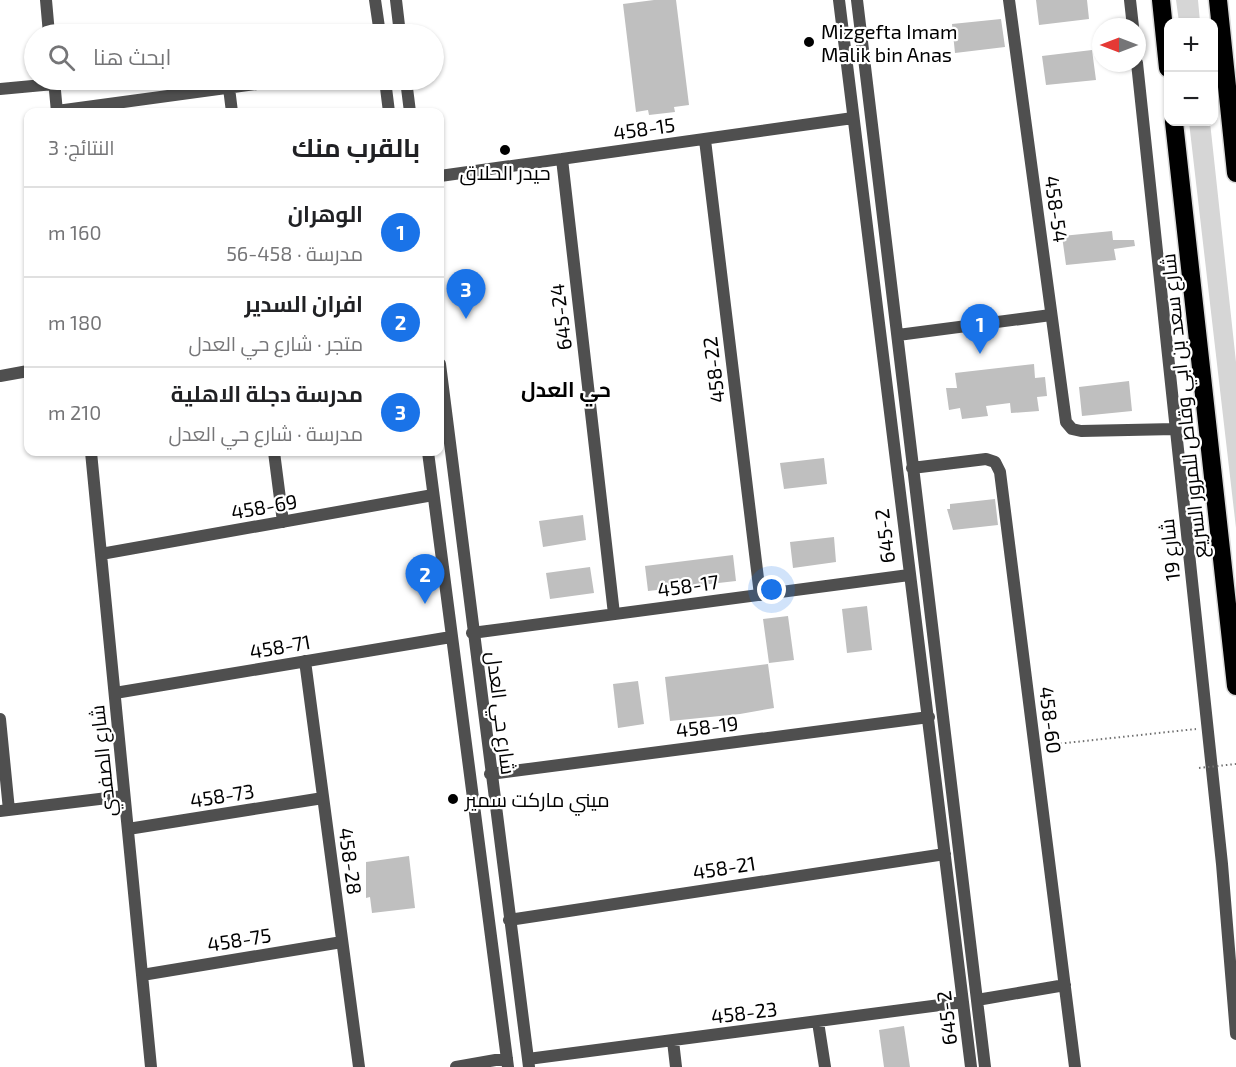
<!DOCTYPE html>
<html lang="ar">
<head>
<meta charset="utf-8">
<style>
  :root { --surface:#fff; --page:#f2f2f2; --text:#202124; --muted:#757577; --line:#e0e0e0; --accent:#1a73e8 }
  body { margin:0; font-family:"Exo 2",Cairo,sans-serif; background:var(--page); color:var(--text); direction:rtl }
  .controls { position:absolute; right:18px; top:18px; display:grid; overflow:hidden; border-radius:12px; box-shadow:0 2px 4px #0004 }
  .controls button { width:54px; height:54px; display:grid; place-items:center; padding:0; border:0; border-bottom:2px solid var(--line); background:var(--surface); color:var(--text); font:30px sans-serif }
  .compass { position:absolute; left:1092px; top:18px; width:54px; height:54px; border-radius:50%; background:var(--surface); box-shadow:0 2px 4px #0004; rotate:270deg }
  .you { position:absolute; left:772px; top:590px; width:21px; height:21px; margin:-15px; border:4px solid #fff; border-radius:50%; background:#1a73e8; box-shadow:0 0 0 9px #1a73e833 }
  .badge { display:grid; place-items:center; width:39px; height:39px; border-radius:50%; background:var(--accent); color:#fff; font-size:20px; font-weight:700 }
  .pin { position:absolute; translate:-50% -50px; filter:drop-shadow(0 2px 3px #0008) }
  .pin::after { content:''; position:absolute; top:32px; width:21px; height:18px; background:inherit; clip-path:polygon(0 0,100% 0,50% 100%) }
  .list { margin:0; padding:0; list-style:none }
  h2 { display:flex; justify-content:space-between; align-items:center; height:78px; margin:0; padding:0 24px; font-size:26px }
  h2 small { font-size:20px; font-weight:400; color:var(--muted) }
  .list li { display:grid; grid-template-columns:39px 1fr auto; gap:18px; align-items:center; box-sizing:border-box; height:90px; padding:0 24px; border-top:2px solid var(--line) }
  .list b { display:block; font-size:22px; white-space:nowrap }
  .list p { margin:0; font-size:20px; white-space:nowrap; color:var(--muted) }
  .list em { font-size:20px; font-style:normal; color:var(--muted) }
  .icon { flex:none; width:33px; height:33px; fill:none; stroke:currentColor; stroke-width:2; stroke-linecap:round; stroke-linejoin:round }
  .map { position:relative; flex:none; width:1236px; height:1067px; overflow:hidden; direction:ltr }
  .search { position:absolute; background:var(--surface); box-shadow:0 2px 4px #0004; left:24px; top:24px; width:420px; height:66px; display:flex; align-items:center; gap:15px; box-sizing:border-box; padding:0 21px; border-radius:33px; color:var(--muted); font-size:22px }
  .panel { position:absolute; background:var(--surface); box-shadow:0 2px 4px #0004; left:24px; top:108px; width:420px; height:348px; border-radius:12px; direction:rtl }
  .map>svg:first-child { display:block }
  .green { fill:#d6d6d6 }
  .building { fill:#bfbfbf }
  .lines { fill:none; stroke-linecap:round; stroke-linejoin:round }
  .highway-casing { stroke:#dbdbdb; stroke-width:21 }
  .path { stroke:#717171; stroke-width:2; stroke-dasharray:1.5 3; stroke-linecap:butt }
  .street { stroke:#4f4f4f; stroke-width:12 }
  .highway { stroke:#000; stroke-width:18 }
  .path-bridge { stroke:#717171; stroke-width:2; stroke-dasharray:1.5 3; stroke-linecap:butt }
  .poi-dot { fill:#000; stroke:#fff; stroke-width:2 }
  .labels { text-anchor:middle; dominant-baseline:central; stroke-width:4.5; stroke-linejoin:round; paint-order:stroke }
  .poi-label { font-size:20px; fill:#000; stroke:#fff; text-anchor:start }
  .street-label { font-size:20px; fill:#000; stroke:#fff }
  .neighbourhood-label { font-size:21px; font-weight:bold; fill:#000; stroke:#fff }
</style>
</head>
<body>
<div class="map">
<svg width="1236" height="1067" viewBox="0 0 1236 1067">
  <rect width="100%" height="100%" fill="#fff"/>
  <path class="green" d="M1176 0H1198L1200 22H1179Z
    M1189 122H1210L1236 362V528Z"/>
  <path class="building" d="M654 0H676L689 105 674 107 675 112 649 115 648 110 636 112 623 4Z
    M1036 0H1087L1089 19 1039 25Z
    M1001 19 1005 47 955 53 952 24Z
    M1092 50 1096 80 1046 85 1042 56Z
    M1112 231 1113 240H1134L1135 246 1114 249 1116 260 1066 265 1062 236Z
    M1034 364 1035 378 1045 377 1047 396 1037 397 1039 411 1011 413 1010 403 986 406 988 416 962 419 960 408 949 410 946 388H957L955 373Z
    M1129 381 1132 411 1082 416 1079 387Z
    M824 458 827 484 784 489 780 463Z
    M995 499 998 525 953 530 947 509H950V504Z
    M583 515 586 540 543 547 539 521Z
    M834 537 836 562 793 568 790 542Z
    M733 555 736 581 648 591 645 566Z
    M590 567 594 593 550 599 546 573Z
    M867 606 872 650 847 653 842 609Z
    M788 616 794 660 769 663 763 619Z
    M768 664 774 708 740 714 670 721 665 677Z
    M638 681 644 724 618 728 613 684Z
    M409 856 415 908 372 913 370 897 366 898V862Z
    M904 1026 910 1067H884L879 1030Z"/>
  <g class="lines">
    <g class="highway-casing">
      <path id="highway" d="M1161 0 1168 68
        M1218 0 1236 173
        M1174 122 1236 686"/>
    </g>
    <path class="path" d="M1047 745 1196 729"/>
    <path class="street" d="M46 0 49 34
      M375 0 380 34
      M396 0 400 34
      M839 0 971 1067
      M857 0 985 1067
      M1009 0 1066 422 1072 429 1081 431 1175 429
      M1130 0 1133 27
      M1137 63 1222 864 1236 1034
      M54 80 57 112
      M385 80 389 112
      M406 80 410 112
      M229 88 232 112
      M0 89 54 84
      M57 111 286 80
      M705 140 760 595
      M562 159 614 614
      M440 176 853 118
      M898 335 1051 315
      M440 364 529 1067
      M0 376 28 371
      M91 452 151 1067
      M274 452 283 522
      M428 452 508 1067
      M912 468 986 459 995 462 1000 472 1075 1067
      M101 554 433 495
      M472 633 909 575
      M305 661 359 1067
      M115 693 451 637
      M0 719 9 810
      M490 774 929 717
      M0 811 124 796
      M128 829 323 798
      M509 920 945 854
      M142 975 342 942
      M977 1000 1065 985
      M818 1022 825 1067
      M673 1041 676 1067
      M528 1059 963 1002
      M456 1067 507 1058"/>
    <use href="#highway" class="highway"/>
    <path class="path-bridge" d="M1199 768 1236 764"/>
  </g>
  <g class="poi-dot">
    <circle cx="809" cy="42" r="6"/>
    <circle cx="505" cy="150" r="6"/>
    <circle cx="453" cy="799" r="6"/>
  </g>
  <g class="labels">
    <g class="poi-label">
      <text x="821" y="31">Mizgefta Imam<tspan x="821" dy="23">Malik bin Anas</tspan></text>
      <text x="505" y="172" text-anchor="middle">حيدر الحلاق</text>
      <text x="465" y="799">ميني ماركت سمير</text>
    </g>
    <g class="street-label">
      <text transform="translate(644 128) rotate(-8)">458-15</text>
      <text transform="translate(1057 209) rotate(82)">458-54</text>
      <text transform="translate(560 317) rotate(-97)">645-24</text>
      <text transform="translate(713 370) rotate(-97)">458-22</text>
      <text transform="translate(1183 406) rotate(-96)">شارع سعد بن ابي وقاص للمرور السريع</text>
      <text transform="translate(264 506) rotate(-10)">458-69</text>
      <text transform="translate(884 536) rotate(-97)">645-2</text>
      <text transform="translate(1169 550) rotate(-96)">شارع 19</text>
      <text transform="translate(688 585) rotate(-8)">458-17</text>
      <text transform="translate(280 646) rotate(-10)">458-71</text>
      <text transform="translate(502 713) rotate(83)">شارع حي العدل</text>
      <text transform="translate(1051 720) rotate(83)">458-60</text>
      <text transform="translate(707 726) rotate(-7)">458-19</text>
      <text transform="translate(102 761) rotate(-96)">شارع الصفدي</text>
      <text transform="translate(222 795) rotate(-9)">458-73</text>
      <text transform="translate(351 861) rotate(82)">458-28</text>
      <text transform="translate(724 867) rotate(-9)">458-21</text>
      <text transform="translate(239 939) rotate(-9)">458-75</text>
      <text transform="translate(744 1012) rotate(-7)">458-23</text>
      <text transform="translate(946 1018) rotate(-97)">645-2</text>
    </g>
    <g class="neighbourhood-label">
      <text x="566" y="388">حي العدل</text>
    </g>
  </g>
</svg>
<div class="controls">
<button>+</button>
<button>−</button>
</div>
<svg class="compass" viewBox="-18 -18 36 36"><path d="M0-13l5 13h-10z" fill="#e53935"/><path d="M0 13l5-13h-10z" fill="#757577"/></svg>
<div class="you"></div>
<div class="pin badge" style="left:980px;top:354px">1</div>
<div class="pin badge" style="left:425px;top:604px">2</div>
<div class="pin badge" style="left:466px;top:319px">3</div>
<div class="search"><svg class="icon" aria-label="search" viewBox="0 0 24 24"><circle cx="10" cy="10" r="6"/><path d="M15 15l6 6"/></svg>ابحث هنا</div>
<section class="panel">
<h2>بالقرب منك<small>النتائج: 3</small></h2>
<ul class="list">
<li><span class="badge">1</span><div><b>الوهران</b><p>مدرسة · 458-56</p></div><em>160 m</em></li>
<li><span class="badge">2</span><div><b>افران السدير</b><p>متجر · شارع حي العدل</p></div><em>180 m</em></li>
<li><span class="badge">3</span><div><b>مدرسة دجلة الاهلية</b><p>مدرسة · شارع حي العدل</p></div><em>210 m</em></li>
</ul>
</section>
</div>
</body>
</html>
